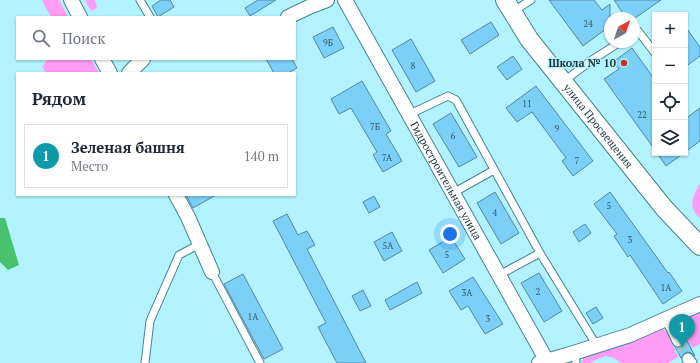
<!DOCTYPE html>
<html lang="ru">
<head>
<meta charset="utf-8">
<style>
  :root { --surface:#fff; --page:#f6f6f7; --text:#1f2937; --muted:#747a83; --line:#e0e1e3; --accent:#bf3323 }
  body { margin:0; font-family:"PT Serif",serif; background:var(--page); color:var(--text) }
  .controls { position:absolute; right:12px; top:12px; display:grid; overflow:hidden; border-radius:0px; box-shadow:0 1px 3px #0004 }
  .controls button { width:36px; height:36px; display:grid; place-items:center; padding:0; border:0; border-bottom:1px solid var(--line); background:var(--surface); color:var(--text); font:20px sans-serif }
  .compass { position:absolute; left:604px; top:12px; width:36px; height:36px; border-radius:50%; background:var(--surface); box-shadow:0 1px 3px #0004; rotate:40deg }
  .you { position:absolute; left:450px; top:234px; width:14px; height:14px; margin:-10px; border:3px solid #fff; border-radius:50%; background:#1a73e8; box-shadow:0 0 0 6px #1a73e833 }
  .badge { display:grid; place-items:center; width:26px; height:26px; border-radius:50%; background:var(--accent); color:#fff; font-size:13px; font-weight:700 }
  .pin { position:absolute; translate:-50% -33px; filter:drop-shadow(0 1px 2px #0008) }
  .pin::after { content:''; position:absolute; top:21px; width:14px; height:12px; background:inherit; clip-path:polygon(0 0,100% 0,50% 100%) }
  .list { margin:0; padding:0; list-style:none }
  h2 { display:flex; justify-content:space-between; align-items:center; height:52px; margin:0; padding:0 16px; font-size:17px }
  h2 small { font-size:13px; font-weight:400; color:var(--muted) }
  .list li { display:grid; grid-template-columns:26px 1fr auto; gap:12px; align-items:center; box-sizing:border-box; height:64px; margin:0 8px 8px; padding:0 8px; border:1px solid var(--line); border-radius:0px }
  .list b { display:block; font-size:15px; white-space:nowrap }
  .list p { margin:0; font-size:13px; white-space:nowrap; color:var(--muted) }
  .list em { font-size:13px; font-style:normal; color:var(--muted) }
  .icon { flex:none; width:22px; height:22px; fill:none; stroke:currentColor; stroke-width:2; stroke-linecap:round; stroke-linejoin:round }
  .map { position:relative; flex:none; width:700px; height:363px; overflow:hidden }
  .search { position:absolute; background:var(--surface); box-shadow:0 1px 3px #0004; left:16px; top:16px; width:280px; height:44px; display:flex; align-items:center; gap:10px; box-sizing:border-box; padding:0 14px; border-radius:0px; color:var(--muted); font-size:15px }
  .panel { position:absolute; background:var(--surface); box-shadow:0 1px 3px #0004; left:16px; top:72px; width:280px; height:124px; border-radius:0px }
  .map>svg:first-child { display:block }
  .green { fill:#ff9cf5 }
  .water { fill:#47c36e }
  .building { fill:#7ccff7; stroke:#5487a0 }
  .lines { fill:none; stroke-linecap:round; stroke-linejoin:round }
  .pedestrian-tunnel { stroke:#94cdd8; stroke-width:11; stroke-dasharray:11 5.5; stroke-linecap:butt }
  .service-casing { stroke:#45848f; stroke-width:9 }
  .pedestrian-casing { stroke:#45848f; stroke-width:13 }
  .minor-casing { stroke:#45848f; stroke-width:16 }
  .tertiary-casing { stroke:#45848f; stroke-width:20 }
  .service { stroke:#fff; stroke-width:7 }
  .pedestrian { stroke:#fff; stroke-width:11 }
  .minor { stroke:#fff; stroke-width:14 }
  .tertiary { stroke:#fff; stroke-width:18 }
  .poi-dot { fill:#bf3323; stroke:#b2f3ff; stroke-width:1.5 }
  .labels { text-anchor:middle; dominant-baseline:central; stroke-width:3; stroke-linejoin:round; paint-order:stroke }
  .number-label { font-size:9px; fill:#335c69 }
  .poi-label { font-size:11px; font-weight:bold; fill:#1b353a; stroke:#b2f3ff; text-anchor:end }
  .street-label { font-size:11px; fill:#1b353a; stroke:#b2f3ff }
</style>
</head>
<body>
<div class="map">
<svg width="700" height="363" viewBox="0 0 700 363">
  <rect width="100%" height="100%" fill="#b2f3ff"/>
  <path class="green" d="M42 0H59L68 17H51Z
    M85 0H95L97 8 91 11Z
    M48 59H91L99 73H46L42 67Z
    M700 184V218C687 208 693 195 700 184Z
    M700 309V344L692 348 685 336 680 338 676 325 677 318Z
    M660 327C670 332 673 347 678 357L668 363H621L614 358 606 356 595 360 591 363H581L584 357Z"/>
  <path class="water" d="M5 218 19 265 8 270 0 262V218Z"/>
  <path class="building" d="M161 0H170L174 7 158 17 152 6Z
    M258 0H276L250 16 245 8Z
    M549 0H594L602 10 610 4V26L583 46Z
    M614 0H661L635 18H626Z
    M491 22 499 35 470 54 461 40Z
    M685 26 700 47V56L685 67Z
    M333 27 344 48 324 58 313 37Z
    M411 39 435 81 416 92 392 50Z
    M632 48 655 80V150L604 79 619 69 613 62Z
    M513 56 522 69 507 80 497 67Z
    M266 59H292L297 68 288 73H274Z
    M362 81 391 131 386 134 402 161 383 172 373 155 377 152 351 108 339 114 331 99Z
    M536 86 593 161 573 176 562 161 566 158 532 112 517 122 506 108Z
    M700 108V141L685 152V119Z
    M451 113 477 157 459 167 433 124Z
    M657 153H684L666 166Z
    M495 192 519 233 501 244 477 203Z
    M610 192 668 273 669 272 682 291 663 304 630 255 628 257 614 236 617 234 594 204Z
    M186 195H216L193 208Z
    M374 196 380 207 369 213 363 202Z
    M287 214 298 235 307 231 315 245 307 249 366 363H337L318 327 326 323 273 221Z
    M585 224 591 233 579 242 573 232Z
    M392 232 402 251 384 261 374 242Z
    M451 237 465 259 443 273 429 250Z
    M539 273 562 311 544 322 521 283Z
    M243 274 283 349 264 359 224 284Z
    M473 277 503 324 485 334 468 306 461 310 449 291Z
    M417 282 422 293 390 310 385 300Z
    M363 290 371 306 360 311 352 296Z
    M596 307 603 318 593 324 586 313Z
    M685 337 695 356 691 353 687 352 684 354 681 358 675 347H681L684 345Z"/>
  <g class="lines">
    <path class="pedestrian-tunnel" d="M678 341 688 359"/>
    <g class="service-casing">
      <path id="service" d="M140 0 150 17
        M512 12 531 0
        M634 33 638 31 655 53
        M564 81 592 60 620 42
        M410 114 448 96 456 100 540 253
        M453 193 494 170
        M212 272 260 363
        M499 275 540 253 597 346
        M575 353 576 363
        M145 363 150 321 179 255 200 244"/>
    </g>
    <g class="pedestrian-casing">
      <path id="pedestrian" d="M667 318 678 341
        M688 359 691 363"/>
    </g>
    <g class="minor-casing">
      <g id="minor">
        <path d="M71 0 80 17"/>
        <path id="s1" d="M345 0 547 361"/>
        <path d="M288 17 309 7 327 0"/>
        <path d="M102 59 110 73"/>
        <path d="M129 73 143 59"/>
        <path d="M176 195 188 217 212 272"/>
        <path d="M539 363 567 355 630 335 700 304"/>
      </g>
    </g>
    <g class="tertiary-casing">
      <g id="tertiary">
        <path id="s2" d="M505 0 529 39 664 208 700 246"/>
      </g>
    </g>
    <use href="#service" class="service"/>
    <use href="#pedestrian" class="pedestrian"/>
    <use href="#minor" class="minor"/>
    <use href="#tertiary" class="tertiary"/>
  </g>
  <circle class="poi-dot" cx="624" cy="63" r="4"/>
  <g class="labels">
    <g class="number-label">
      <text x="588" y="24">24</text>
      <text x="328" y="43">9Б</text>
      <text x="413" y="66">8</text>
      <text x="527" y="104">11</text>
      <text x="642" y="115">22</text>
      <text x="375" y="127">7Б</text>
      <text x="557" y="129">9</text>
      <text x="453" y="136">6</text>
      <text x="387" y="158">7А</text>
      <text x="577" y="161">7</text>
      <text x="609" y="206">5</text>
      <text x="495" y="213">4</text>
      <text x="630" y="240">3</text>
      <text x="388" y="246">5А</text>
      <text x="447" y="255">5</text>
      <text x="666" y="288">1А</text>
      <text x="538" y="292">2</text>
      <text x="467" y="293">3А</text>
      <text x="253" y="317">1А</text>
      <text x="488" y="319">3</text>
    </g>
    <g class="poi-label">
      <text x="616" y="63">Школа № 10</text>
    </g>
    <g class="street-label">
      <text stroke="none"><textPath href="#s2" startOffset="157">улица Просвещения</textPath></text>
      <text stroke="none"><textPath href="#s1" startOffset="207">Гидростроительная улица</textPath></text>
    </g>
  </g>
</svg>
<div class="controls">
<button>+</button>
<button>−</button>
<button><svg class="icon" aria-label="locate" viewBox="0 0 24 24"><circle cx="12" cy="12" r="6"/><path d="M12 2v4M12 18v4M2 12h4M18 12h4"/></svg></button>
<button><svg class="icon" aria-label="layers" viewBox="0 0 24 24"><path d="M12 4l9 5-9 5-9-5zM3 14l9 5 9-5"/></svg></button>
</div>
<svg class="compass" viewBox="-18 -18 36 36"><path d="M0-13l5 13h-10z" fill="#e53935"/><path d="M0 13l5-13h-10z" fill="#747a83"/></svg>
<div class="you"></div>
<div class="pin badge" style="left:682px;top:347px;background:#0f9aa8">1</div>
<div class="search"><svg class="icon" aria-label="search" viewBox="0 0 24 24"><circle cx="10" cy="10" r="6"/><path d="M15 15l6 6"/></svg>Поиск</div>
<section class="panel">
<h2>Рядом<small></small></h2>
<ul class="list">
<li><span class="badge" style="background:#0f9aa8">1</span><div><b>Зеленая башня</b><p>Место</p></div><em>140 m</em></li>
</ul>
</section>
</div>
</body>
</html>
